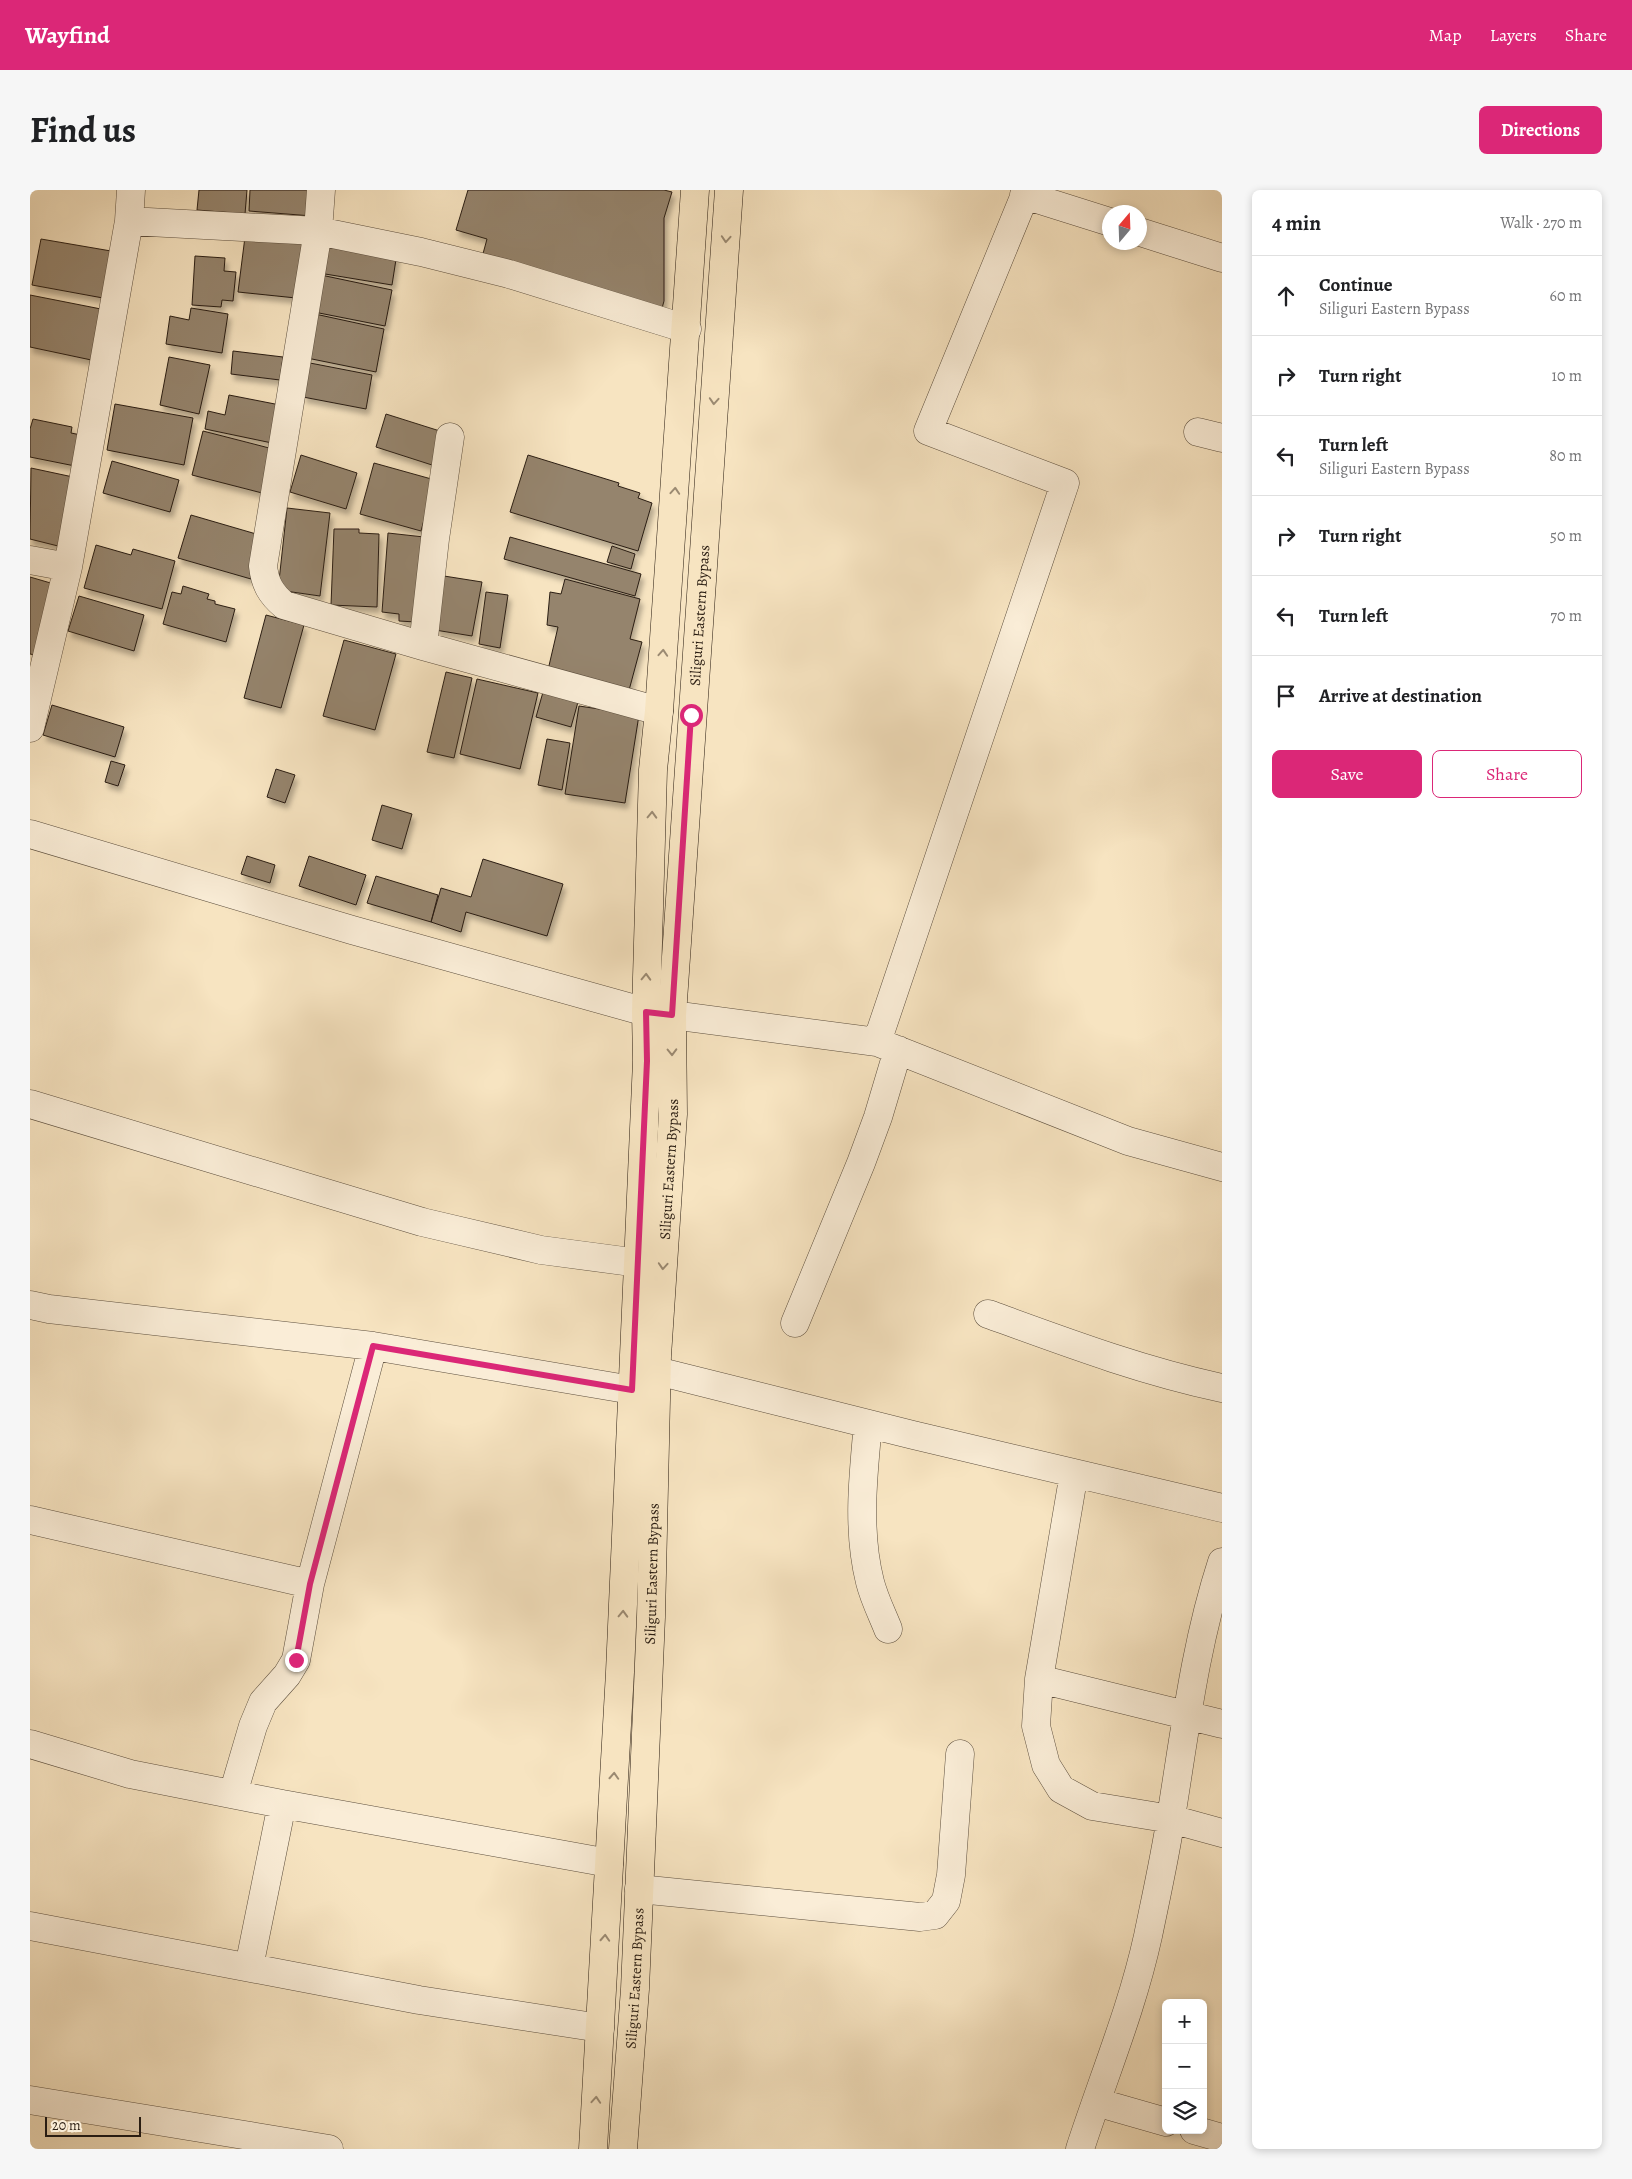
<!DOCTYPE html>
<html lang="en">
<head>
<meta charset="utf-8">
<style>
  :root { --surface:#fff; --page:#f6f6f6; --text:#202124; --muted:#757577; --line:#e0e0e0; --accent:#db2777 }
  body { margin:0; font-family:Alegreya,serif; background:var(--page); color:var(--text) }
  .controls { position:absolute; right:15px; bottom:15px; display:grid; overflow:hidden; border-radius:8px; box-shadow:0 2px 8px #0003 }
  .controls button { width:45px; height:45px; display:grid; place-items:center; padding:0; border:0; border-bottom:1px solid var(--line); background:var(--surface); color:var(--text); font:25px sans-serif }
  .compass { position:absolute; left:1072px; top:15px; width:45px; height:45px; border-radius:50%; background:var(--surface); box-shadow:0 2px 8px #0003; rotate:19deg }
  .scale { position:absolute; left:15px; bottom:12px; width:96px; box-sizing:border-box; padding-left:5px; border:2px solid #2a1d12; border-top:0; font-size:14px; line-height:18px; white-space:nowrap; color:#2a1d12; -webkit-text-stroke:4px #faedd7; paint-order:stroke }
  .stop { position:absolute; width:15px; height:15px; margin:-11px; border:4px solid #db2777; border-radius:50%; background:#fff }
  .stop.end { background:#db2777; border-color:#fff; box-shadow:0 1px 5px #0008 }
  .list { margin:0; padding:0; list-style:none }
  h2 { display:flex; justify-content:space-between; align-items:center; height:65px; margin:0; padding:0 20px; font-size:21px }
  h2 small { font-size:16px; font-weight:400; color:var(--muted) }
  .list li { display:grid; grid-template-columns:32px 1fr auto; gap:15px; align-items:center; box-sizing:border-box; height:80px; padding:0 20px; border-top:1px solid var(--line) }
  .list b { display:block; font-size:19px; white-space:nowrap }
  .list p { margin:0; font-size:16px; white-space:nowrap; color:var(--muted) }
  .list em { font-size:16px; font-style:normal; color:var(--muted) }
  .actions { display:flex; gap:10px; padding:15px 20px }
  .actions a { flex:1; padding:11px 0; border:1px solid var(--accent); border-radius:8px; text-align:center; font-size:18px; color:var(--accent) }
  .actions .main { background:var(--accent); color:#fff }
  .icon { flex:none; width:28px; height:28px; fill:none; stroke:currentColor; stroke-width:2; stroke-linecap:round; stroke-linejoin:round }
  .map { position:relative; flex:none; width:1192px; height:1959px; overflow:hidden; border-radius:8px }
  header { display:flex; align-items:center; gap:30px; box-sizing:border-box; height:70px; padding:0 25px; background:var(--accent); color:#fff }
  header strong { font-size:24px }
  nav { display:flex; gap:28px; margin-inline-start:auto; font-size:18px }
  .intro { display:flex; align-items:center; justify-content:space-between; box-sizing:border-box; height:120px; padding:0 30px }
  h1 { margin:0; font-size:35px }
  .button { padding:12px 22px; border-radius:8px; background:var(--accent); color:#fff; font-size:18px; font-weight:700 }
  main { display:flex; gap:30px; padding:0 30px }
  aside { flex:1; background:var(--surface); border-radius:8px; box-shadow:0 2px 8px #0003 }
  .map>svg:first-child { display:block }
  .building { fill:#95846d; stroke:#2a1d12; filter:url(#shadow) }
  .lines { fill:none; stroke-linecap:round; stroke-linejoin:round }
  .minor-casing { stroke:#5d4f3e; stroke-width:29 }
  .primary-casing { stroke:#2a1d12; stroke-width:29 }
  .minor { stroke:#faedd7; stroke-width:28 }
  .primary { stroke:#f7e4c1; stroke-width:28 }
  .oneway { stroke:#9b8a72 }
  .route { stroke:#db2777; stroke-width:6 }
  .labels { text-anchor:middle; dominant-baseline:central; stroke-width:5; stroke-linejoin:round; paint-order:stroke }
  .street-label { font-size:15px; fill:#2a1d12; stroke:#faedd7 }
</style>
</head>
<body>
<header>
<strong>Wayfind</strong>
<nav><a>Map</a><a>Layers</a><a>Share</a></nav>
</header>
<div class="intro"><h1>Find us</h1><a class="button">Directions</a></div>
<main>
<div class="map">
<svg width="1192" height="1959" viewBox="0 0 1192 1959">
  <defs>
    <filter id="shadow"><feDropShadow dx="3" dy="5.5" stdDeviation="2.5" flood-color="#0004"/></filter>
  </defs>
  <rect width="100%" height="100%" fill="#f7e4c1"/>
  <filter id="stains"><feTurbulence type="fractalNoise" baseFrequency=".004" numOctaves="4"/><feColorMatrix values="0 0 0 0 .2 0 0 0 0 .09 0 0 0 0 .02 0 0 0 .5 -.17"/></filter>
  <radialGradient id="worn" r=".72"><stop offset=".6" stop-color="#630" stop-opacity="0"/><stop offset="1" stop-color="#630" stop-opacity=".3"/></radialGradient>
  <path class="building" d="M169 0H217L215 24 167 20Z
    M220 0H284L282 26 219 21Z
    M438 0H634L642 2 634 28V111L631 122 451 71 457 49 426 40Z
    M215 47 273 54 266 108 208 102Z
    M11 49 81 61 73 108 2 95Z
    M295 50 367 63 362 95 289 83Z
    M165 66 195 68 194 81 206 82 203 111 192 110 191 117 162 115Z
    M291 85 362 100 355 136 284 122Z
    M0 105 76 120 66 171 0 157Z
    M161 118 198 124 192 163 136 154 140 126 159 130Z
    M285 124 354 139 346 182 277 168Z
    M203 161 253 167 250 190 201 184Z
    M139 167 180 175 169 224 130 215Z
    M280 173 342 185 336 219 273 207Z
    M199 205 250 215 242 253 175 239 178 221 195 225Z
    M85 214 163 228 154 275 77 260Z
    M356 224 413 242 402 275 346 257Z
    M3 229 42 237 41 243 56 246 50 277 0 267V239Z
    M173 241 247 260 236 304 162 285Z
    M271 265 327 283 316 319 260 302Z
    M498 265 589 293 588 296 610 303 608 308 622 313 608 361 480 322Z
    M82 271 149 290 140 322 73 303Z
    M344 273 405 290 391 341 330 324Z
    M1 278 43 287 28 356 0 349Z
    M257 318 300 323 290 406 248 400Z
    M161 325 233 346 221 389 148 368Z
    M304 339H329V343L349 344 347 417 301 415Z
    M358 343 394 347 386 432 369 431V424L352 422Z
    M480 347 611 384 605 406 474 369Z
    M66 355 101 365 103 359 145 371 132 419 54 398Z
    M582 356 605 364 601 379 577 372Z
    M414 386 452 392 442 446 405 440Z
    M0 387 24 394 5 465 0 464Z
    M535 389 610 409 600 449 612 452 598 504 518 480 528 437 517 435 520 402 531 404Z
    M153 396 179 404 177 409 185 411V414L205 419 196 452 133 434 142 402 151 404Z
    M456 402 478 405 470 458 449 454Z
    M49 406 114 425 104 461 38 441Z
    M236 425 274 435 251 518 214 508Z
    M314 450 366 464 345 540 293 526Z
    M416 482 442 488 424 568 397 562Z
    M447 489 508 503 490 579 430 564Z
    M513 502 548 512 541 537 506 527Z
    M22 515 94 537 85 567 13 545Z
    M549 516 609 525 595 613 535 604Z
    M517 549 540 553 532 600 508 595Z
    M81 571 95 575 88 596 75 592Z
    M246 579 265 585 255 613 237 607Z
    M352 615 382 624 372 659 342 650Z
    M217 666 245 675 240 693 211 684Z
    M279 666 336 685 326 715 269 696Z
    M453 669 533 694 517 746 436 722 431 742 401 732 411 698 441 707Z
    M346 686 408 705 401 732 337 713Z"/>
  <g class="lines">
    <g class="minor-casing">
      <path id="minor" d="M291 0 288 41 233 376C235 394 241 404 254 415L393 456 629 521
        M994 5 1080 32
        M99 31 288 41 391 62 479 84 657 139
        M1110 42 1192 68
        M1168 242 1192 248
        M0 370 38 377
        M393 456 405 349 420 247
        M0 538 38 377 99 31 101 0
        M0 644 322 740 616 822
        M642 825 847 852 1098 951 1192 977
        M847 852 1035 293 898 241 997 0
        M0 914 392 1032 511 1060 609 1073
        M0 1115 19 1119 343 1156 602 1200
        M958 1124C1035 1152 1112 1181 1192 1198
        M765 1133 831 973 848 927 868 860
        M627 1181 883 1245 1192 1318
        M838 1234C833 1286 827 1341 840 1392 844 1408 852 1424 858 1439
        M1044 1283 1009 1489 1006 1536 1016 1575 1031 1599 1062 1616 1141 1629 1192 1643
        M0 1330 280 1394 343 1156
        M1009 1489 1192 1534
        M0 1554 100 1584 252 1614 579 1673
        M203 1604 223 1536 233 1512 257 1485 266 1470 280 1394
        M609 1699 890 1727 905 1725 916 1711 921 1685 930 1564
        M0 1736 389 1810 570 1838
        M219 1777 252 1614
        M0 1910 299 1959
        M1066 1912 1136 1932
        M1164 1940 1192 1948
        M1050 1959C1073 1888 1102 1819 1118 1746 1126 1707 1135 1667 1141 1627 1155 1541 1165 1455 1192 1372"/>
    </g>
    <g class="primary-casing">
      <g id="primary">
        <path d="M563 1959 590 1482 617 871 616 822 623 580 629 521 665 0"/>
        <path id="s1" d="M593 1959 605 1799 621 1427 627 1166 643 924 642 825 699 0"/>
      </g>
    </g>
    <use href="#minor" class="minor"/>
    <use href="#primary" class="primary"/>
  </g>
  <defs><path id="oneway-chevron" d="M-2-3.5L2.5 0L-2 3.5" fill="none" stroke-width="1.6" stroke-linecap="round" stroke-linejoin="round" transform="scale(1.25)"/></defs>
  <g class="oneway">
    <use href="#oneway-chevron" transform="translate(696 49) rotate(94)"/>
    <use href="#oneway-chevron" transform="translate(684 211) rotate(94)"/>
    <use href="#oneway-chevron" transform="translate(645 301) rotate(-86)"/>
    <use href="#oneway-chevron" transform="translate(633 463) rotate(-86)"/>
    <use href="#oneway-chevron" transform="translate(622 625) rotate(-88)"/>
    <use href="#oneway-chevron" transform="translate(616 787) rotate(-88)"/>
    <use href="#oneway-chevron" transform="translate(642 862) rotate(89)"/>
    <use href="#oneway-chevron" transform="translate(633 1076) rotate(94)"/>
    <use href="#oneway-chevron" transform="translate(593 1424) rotate(-88)"/>
    <use href="#oneway-chevron" transform="translate(584 1586) rotate(-87)"/>
    <use href="#oneway-chevron" transform="translate(575 1748) rotate(-87)"/>
    <use href="#oneway-chevron" transform="translate(566 1910) rotate(-86)"/>
  </g>
  <g class="lines">
    <path class="route" d="M266 1470 280 1394 343 1156 602 1200 617 871 616 822 642 825 661 525"/>
  </g>
  <g class="labels">
    <g class="street-label">
      <text stroke="none"><textPath href="#s1" startOffset="1536">Siliguri Eastern Bypass</textPath></text>
      <text stroke="none"><textPath href="#s1" startOffset="981">Siliguri Eastern Bypass</textPath></text>
      <text stroke="none"><textPath href="#s1" startOffset="576">Siliguri Eastern Bypass</textPath></text>
      <text stroke="none"><textPath href="#s1" startOffset="171">Siliguri Eastern Bypass</textPath></text>
    </g>
  </g>
  <rect width="100%" height="100%" filter="url(#stains)"/>
  <rect width="100%" height="100%" fill="url(#worn)"/>
</svg>
<div class="controls">
<button>+</button>
<button>−</button>
<button><svg class="icon" aria-label="layers" viewBox="0 0 24 24"><path d="M12 4l9 5-9 5-9-5zM3 14l9 5 9-5"/></svg></button>
</div>
<svg class="compass" viewBox="-18 -18 36 36"><path d="M0-13l5 13h-10z" fill="#e53935"/><path d="M0 13l5-13h-10z" fill="#757577"/></svg>
<div class="scale">20 m</div>
<div class="stop" style="left:661px;top:525px"></div>
<div class="stop end" style="left:266px;top:1470px"></div>
</div>
<aside>
<h2>4 min<small>Walk · 270 m</small></h2>
<ul class="list">
<li><svg class="icon" aria-label="ahead" viewBox="0 0 24 24"><path d="M12 20V5M6 11l6-6 6 6"/></svg><div><b>Continue</b><p>Siliguri Eastern Bypass</p></div><em>60 m</em></li>
<li><svg class="icon" aria-label="right" viewBox="0 0 24 24"><path d="M7 20v-9h11M14 6l5 5-5 5"/></svg><div><b>Turn right</b></div><em>10 m</em></li>
<li><svg class="icon" aria-label="left" viewBox="0 0 24 24"><path d="M17 20v-9H6M10 6l-5 5 5 5"/></svg><div><b>Turn left</b><p>Siliguri Eastern Bypass</p></div><em>80 m</em></li>
<li><svg class="icon" aria-label="right" viewBox="0 0 24 24"><path d="M7 20v-9h11M14 6l5 5-5 5"/></svg><div><b>Turn right</b></div><em>50 m</em></li>
<li><svg class="icon" aria-label="left" viewBox="0 0 24 24"><path d="M17 20v-9H6M10 6l-5 5 5 5"/></svg><div><b>Turn left</b></div><em>70 m</em></li>
<li><svg class="icon" aria-label="arrive" viewBox="0 0 24 24"><path d="M6 21V4h12l-3 4 3 4H6"/></svg><div><b>Arrive at destination</b></div></li>
</ul>
<div class="actions"><a class="main">Save</a><a>Share</a></div>
</aside>
</main>
</body>
</html>
